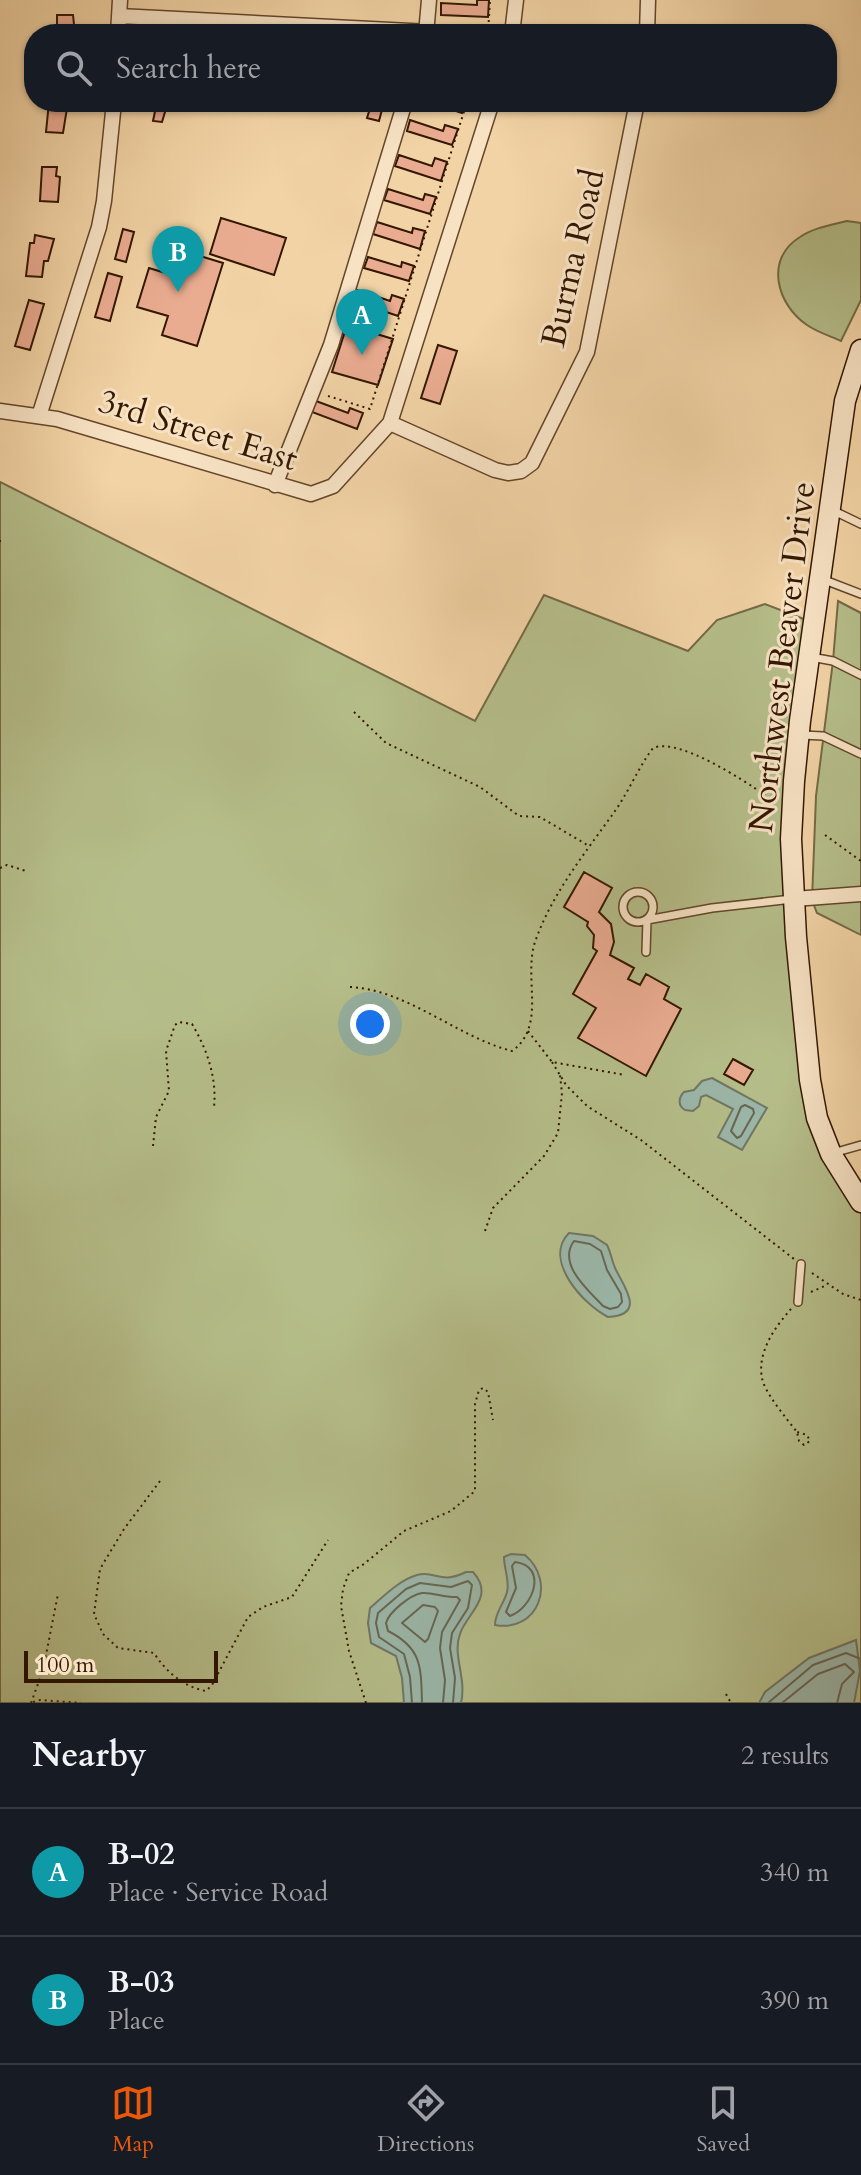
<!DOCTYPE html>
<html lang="en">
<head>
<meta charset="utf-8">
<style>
  :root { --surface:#171b24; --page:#242831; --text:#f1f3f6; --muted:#9ea1a6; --line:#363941; --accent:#ea580c }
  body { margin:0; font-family:Cardo,serif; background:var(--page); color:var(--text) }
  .scale { position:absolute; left:24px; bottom:20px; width:194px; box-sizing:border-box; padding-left:8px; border:4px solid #331700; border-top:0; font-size:22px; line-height:28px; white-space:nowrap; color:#331700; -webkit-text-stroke:6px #f7e2c4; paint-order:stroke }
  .you { position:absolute; left:370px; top:1024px; width:28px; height:28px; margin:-20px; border:6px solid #fff; border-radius:50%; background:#1a73e8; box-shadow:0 0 0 12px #1a73e833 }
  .badge { display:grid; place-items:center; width:52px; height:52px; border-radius:50%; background:var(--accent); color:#fff; font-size:26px; font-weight:700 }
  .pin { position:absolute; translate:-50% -66px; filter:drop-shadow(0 2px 4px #0008) }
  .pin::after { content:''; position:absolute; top:42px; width:28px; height:24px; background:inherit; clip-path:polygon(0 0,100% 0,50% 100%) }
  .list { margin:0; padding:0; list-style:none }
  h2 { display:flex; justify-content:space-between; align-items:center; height:104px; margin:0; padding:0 32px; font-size:34px }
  h2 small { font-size:26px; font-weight:400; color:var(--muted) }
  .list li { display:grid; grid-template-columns:52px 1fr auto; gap:24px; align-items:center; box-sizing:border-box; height:128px; padding:0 32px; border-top:2px solid var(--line) }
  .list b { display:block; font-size:30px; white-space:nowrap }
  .list p { margin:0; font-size:26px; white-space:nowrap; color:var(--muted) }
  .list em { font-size:26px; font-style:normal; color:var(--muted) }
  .icon { flex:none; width:44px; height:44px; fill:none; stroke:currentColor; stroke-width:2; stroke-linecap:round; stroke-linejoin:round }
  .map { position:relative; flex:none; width:861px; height:1703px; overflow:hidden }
  .search { position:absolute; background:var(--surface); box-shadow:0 2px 6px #0004; left:24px; right:24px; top:24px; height:88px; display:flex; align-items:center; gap:20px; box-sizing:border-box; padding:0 28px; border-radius:32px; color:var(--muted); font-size:30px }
  .sheet { height:360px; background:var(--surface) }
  nav { display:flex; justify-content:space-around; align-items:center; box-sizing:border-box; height:112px; border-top:2px solid var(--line); background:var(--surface); font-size:22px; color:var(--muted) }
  nav a { display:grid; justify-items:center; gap:4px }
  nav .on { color:var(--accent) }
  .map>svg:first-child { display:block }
  .green { fill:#b5be8a; stroke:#746a45; stroke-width:2 }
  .water { fill:#9bb7a9; stroke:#717765; stroke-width:2 }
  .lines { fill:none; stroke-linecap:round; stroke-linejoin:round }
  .shore { stroke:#676754; stroke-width:2 }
  .building { fill:#eaac91; stroke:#331700; stroke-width:2 }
  .service-casing { stroke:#634629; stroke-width:10 }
  .minor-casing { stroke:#634629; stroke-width:17 }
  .secondary-casing { stroke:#331700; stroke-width:23 }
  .path { stroke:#331700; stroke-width:2; stroke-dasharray:2 4; stroke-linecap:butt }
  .service { stroke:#f7e2c4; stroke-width:7 }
  .minor { stroke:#f7e2c4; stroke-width:14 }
  .secondary { stroke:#f7e2c4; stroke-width:20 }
  .labels { text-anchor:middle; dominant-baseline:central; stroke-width:6; stroke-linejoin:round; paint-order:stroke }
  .street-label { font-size:34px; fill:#331700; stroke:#f7e2c4 }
</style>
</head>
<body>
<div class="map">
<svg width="861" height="1703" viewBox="0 0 861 1703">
  <rect width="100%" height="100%" fill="#f2d3a5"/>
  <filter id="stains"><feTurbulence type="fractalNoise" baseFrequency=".0025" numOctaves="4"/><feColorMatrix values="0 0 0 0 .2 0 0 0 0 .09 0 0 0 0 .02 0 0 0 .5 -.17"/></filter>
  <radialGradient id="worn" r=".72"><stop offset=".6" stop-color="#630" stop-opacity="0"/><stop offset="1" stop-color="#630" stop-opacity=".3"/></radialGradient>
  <path class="green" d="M847 221 861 223V300L841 341C830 336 817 332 807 325 777 305 764 259 800 237 813 228 831 225 847 221Z
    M0 482 475 721 544 595 688 651 717 620 765 604 809 621 788 780 808 1102 861 1212V1703H0Z
    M838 601 861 613V935L817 913 812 900 816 796 833 661Z"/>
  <path class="water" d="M712 1078 767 1108 742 1150 718 1137 733 1109 706 1095 701 1097 699 1106 693 1111 685 1110C678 1106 678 1098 684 1092L694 1090 702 1081Z
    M569 1233 593 1236 607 1245C611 1253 612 1262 616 1270 625 1288 646 1315 608 1317 584 1305 542 1260 569 1233Z
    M511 1554 525 1555C557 1582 538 1633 495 1625 495 1612 504 1604 507 1592 510 1582 504 1569 504 1557Z
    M466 1572H473C496 1597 466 1614 460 1634 452 1655 467 1678 461 1703H404L402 1678 396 1656 371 1643 368 1623 370 1608C383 1597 399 1580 417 1575 436 1570 440 1585 466 1572Z
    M856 1640 860 1671 854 1703H759L765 1692 809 1658Z"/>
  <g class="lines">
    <path class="shore" d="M745 1105 753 1109 754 1113 741 1136 737 1138 731 1131 741 1107Z
      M574 1241 590 1244 601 1251 607 1270 621 1294 622 1302 618 1307 610 1309 603 1306C588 1290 557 1264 574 1241Z
      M515 1562C548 1566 534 1607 510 1616L506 1612 516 1588 512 1566Z
      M423 1605 435 1607 438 1611 428 1639 425 1642 402 1623Z
      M412 1703 410 1677 404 1654 379 1637 376 1623 378 1613 406 1589 420 1583 451 1587 468 1581 472 1585 468 1608 452 1633 450 1648 455 1678 453 1703
      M422 1703C421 1667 422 1648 388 1631L386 1623C389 1612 410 1595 422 1593 433 1592 445 1598 457 1597L460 1600 442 1632 440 1648 445 1680 443 1703
      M768 1703 813 1665 846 1653 861 1659
      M782 1703 818 1674 845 1664 854 1672 842 1684 837 1703"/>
  </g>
  <path class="building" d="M477 0H489L488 17 441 15V3L477 5Z
    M57 15H73L75 34H57Z
    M49 102H68L63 133 46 132Z
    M157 102H168L162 122 153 121Z
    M372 102H384L379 121 367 118Z
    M428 102H465L462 113Z
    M410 120 443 131 445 125 458 129 452 145 407 131Z
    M399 155 432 166 435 158 447 162 441 181 395 166Z
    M42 167H57L56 176 60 177 58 202 40 201Z
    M388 189 423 200 425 194 436 197 430 214 384 200Z
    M221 218 286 238 274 275 210 254Z
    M377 222 412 233 413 228 425 231 420 249 373 234Z
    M123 229 134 232 126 262 115 259Z
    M35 235 54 239 48 261H44L42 277 26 276 30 243H34Z
    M187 252 223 263 197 346 162 335 168 316 137 307 149 268 179 277Z
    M368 257 401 267 402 262 414 266 409 281 364 268Z
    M108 273 122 277 110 321 95 317Z
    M357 290 390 301 392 295 404 299 398 316 353 301Z
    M29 300 44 304 30 350 15 346Z
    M347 325 393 339 378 385 332 372Z
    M438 345 457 351 440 404 421 398Z
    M316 401 348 413 350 408 363 413 357 429 312 412Z
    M584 872 612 888 599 912 611 924 614 942 610 955 634 968 628 979 640 985 646 974 669 987 664 999 681 1009 646 1076 578 1038 596 1008 573 994 597 951 593 948 594 935 587 926 588 922 564 907Z
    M733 1059 753 1070 744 1085 724 1074Z"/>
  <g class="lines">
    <g class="service-casing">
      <path id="service" d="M832 510 861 524
        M822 579 861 594
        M811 657 833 661 861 675
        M802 735 823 736 861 754
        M623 907a15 15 0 1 1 30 0a15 15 0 1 1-30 0Z
        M646 952 647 920 712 908 792 899
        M833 1153 861 1145
        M798 1302 801 1264"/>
    </g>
    <g class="minor-casing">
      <path id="minor" d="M119 16 469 34
        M118 34 120 0
        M426 34 429 0
        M512 34 516 0
        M647 34 648 0
        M0 411 57 419 311 494 333 486 390 423 495 470 508 473 521 471 532 463 587 352 637 102
        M39 416 99 227 104 201 114 102
        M390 423 492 102
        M275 485 331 345 405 102
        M794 899 861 894"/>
    </g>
    <g class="secondary-casing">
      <path id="secondary" d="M861 350 845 401 800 721 794 781 791 839 796 937 810 1080 817 1118 831 1154 861 1202"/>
    </g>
    <path class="path" d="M488 34 490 0
      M328 396 370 409 467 102
      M0 541H1
      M354 712 386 743 480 787 519 816 540 817 589 846
      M825 835 861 861
      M0 868 7 865 26 871
      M350 987C408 990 457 1037 512 1051 547 1026 523 978 535 942 552 893 586 852 615 811 629 791 638 768 653 748 678 737 743 780 765 795
      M528 1031 552 1062 625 1075
      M552 1062 566 1085 587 1106 641 1140 794 1259
      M153 1146 156 1117 169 1091 166 1051 175 1025 179 1022 192 1024C207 1049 217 1078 214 1107
      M485 1231 493 1208 544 1156 558 1133 562 1093 560 1075
      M812 1273 843 1294 861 1300
      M811 1292 827 1285
      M791 1309C775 1327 757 1352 762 1378 764 1392 787 1419 797 1432L799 1441 804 1445 810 1441 807 1435 797 1432
      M160 1481 124 1529 100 1569 94 1614 103 1634 118 1648 154 1653C166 1672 184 1687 206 1691L212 1685 248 1617 263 1607 292 1597 328 1540
      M726 1694 731 1703
      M33 1702 40 1700 81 1703
      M31 1703 43 1670 58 1594
      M366 1703 349 1651 341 1606 343 1589 349 1573 364 1564 404 1531 451 1511 475 1491V1404L479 1390 483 1388 488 1392 493 1420"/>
    <use href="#service" class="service"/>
    <use href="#minor" class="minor"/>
    <use href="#secondary" class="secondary"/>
  </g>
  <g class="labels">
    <g class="street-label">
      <text transform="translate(573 258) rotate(-77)">Burma Road</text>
      <text transform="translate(198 430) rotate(17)">3rd Street East</text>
      <text transform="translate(782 657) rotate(-83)">Northwest Beaver Drive</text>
    </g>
  </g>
  <rect width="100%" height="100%" filter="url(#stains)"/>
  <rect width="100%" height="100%" fill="url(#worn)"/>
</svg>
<div class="scale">100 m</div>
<div class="you"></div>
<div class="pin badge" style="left:362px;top:355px;background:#0f9aa8">A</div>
<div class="pin badge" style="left:178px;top:292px;background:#0f9aa8">B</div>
<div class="search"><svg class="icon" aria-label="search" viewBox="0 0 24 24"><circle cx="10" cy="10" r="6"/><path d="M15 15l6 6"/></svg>Search here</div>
</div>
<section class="sheet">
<h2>Nearby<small>2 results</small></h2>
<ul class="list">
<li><span class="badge" style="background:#0f9aa8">A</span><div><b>B-02</b><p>Place · Service Road</p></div><em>340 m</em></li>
<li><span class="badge" style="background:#0f9aa8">B</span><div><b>B-03</b><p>Place</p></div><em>390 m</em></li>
</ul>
</section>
<nav>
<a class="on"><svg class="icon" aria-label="map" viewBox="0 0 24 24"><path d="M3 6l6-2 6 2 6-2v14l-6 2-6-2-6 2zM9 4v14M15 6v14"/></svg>Map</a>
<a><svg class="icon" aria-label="directions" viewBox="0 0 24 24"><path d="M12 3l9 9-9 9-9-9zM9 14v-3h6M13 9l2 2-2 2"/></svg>Directions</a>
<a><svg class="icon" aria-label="saved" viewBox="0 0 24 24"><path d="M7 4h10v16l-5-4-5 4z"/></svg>Saved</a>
</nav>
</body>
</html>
